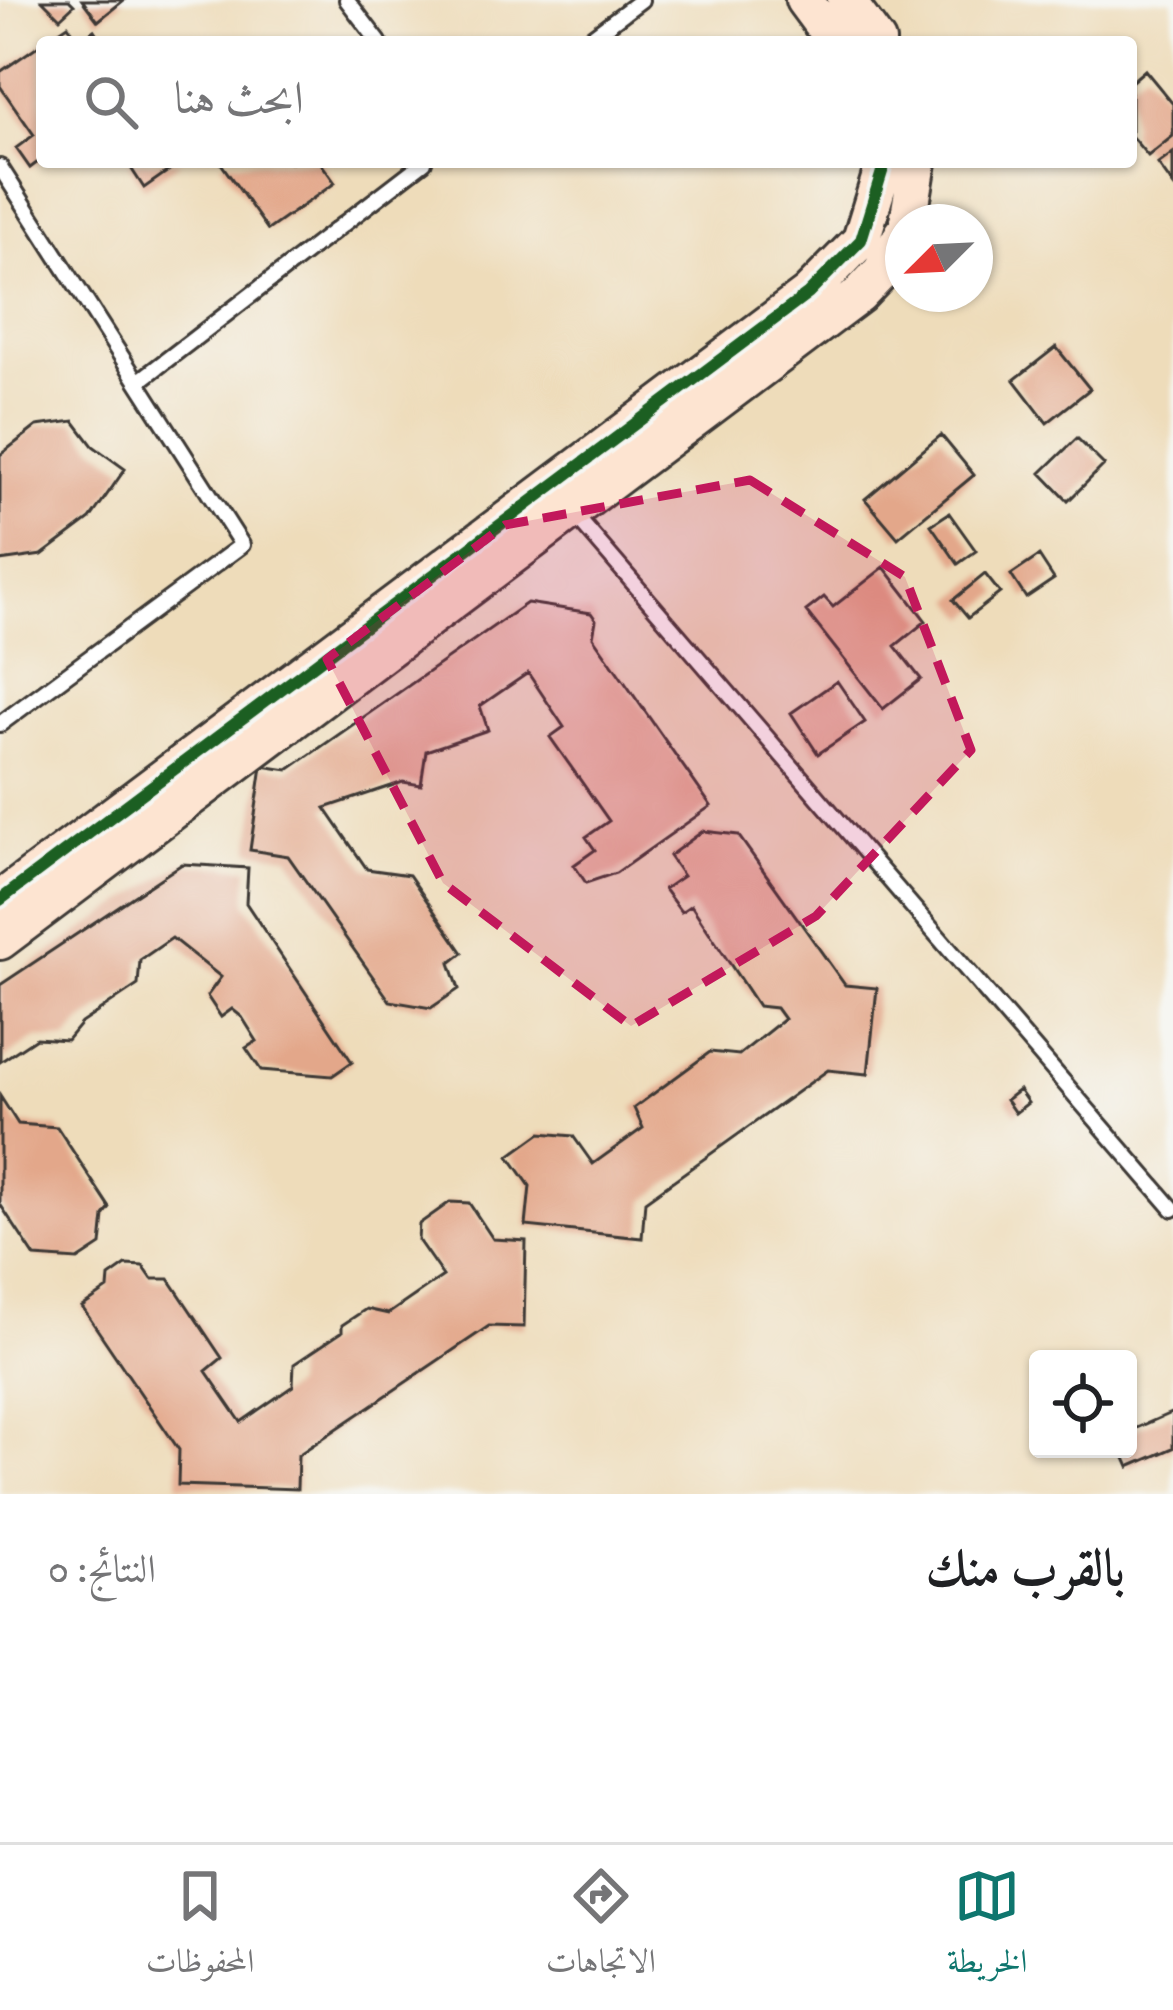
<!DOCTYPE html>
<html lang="ar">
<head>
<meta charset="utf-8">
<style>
  :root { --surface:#fff; --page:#f6f6f6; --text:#202124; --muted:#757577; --line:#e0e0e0; --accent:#0f766e }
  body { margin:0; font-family:"IM FELL DW Pica",Amiri,serif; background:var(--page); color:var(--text); direction:rtl }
  .controls { position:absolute; right:36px; bottom:36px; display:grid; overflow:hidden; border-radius:12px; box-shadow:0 3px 9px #0004 }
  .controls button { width:108px; height:108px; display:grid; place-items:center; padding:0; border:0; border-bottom:3px solid var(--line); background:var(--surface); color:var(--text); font:60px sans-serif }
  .compass { position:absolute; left:885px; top:204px; width:108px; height:108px; border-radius:50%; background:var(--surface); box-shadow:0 3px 9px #0004; rotate:246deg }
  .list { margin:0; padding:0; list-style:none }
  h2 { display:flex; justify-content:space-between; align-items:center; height:156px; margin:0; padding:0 48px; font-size:51px }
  h2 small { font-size:39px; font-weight:400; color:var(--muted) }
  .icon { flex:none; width:66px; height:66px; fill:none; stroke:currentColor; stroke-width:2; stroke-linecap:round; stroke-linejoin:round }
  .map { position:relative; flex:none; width:1173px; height:1494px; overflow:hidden; direction:ltr }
  .search { position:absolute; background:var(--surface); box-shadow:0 3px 9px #0004; left:36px; right:36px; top:36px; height:132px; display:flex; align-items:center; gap:30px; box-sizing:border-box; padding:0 42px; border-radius:12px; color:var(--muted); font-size:45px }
  .sheet { height:348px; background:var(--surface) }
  nav { display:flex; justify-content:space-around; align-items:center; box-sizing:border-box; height:168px; border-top:3px solid var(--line); background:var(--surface); font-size:33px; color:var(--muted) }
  nav a { display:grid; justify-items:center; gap:6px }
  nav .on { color:var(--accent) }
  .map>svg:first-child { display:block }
  .building { fill:#e3a78a }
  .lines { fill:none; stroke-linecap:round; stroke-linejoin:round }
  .lane-casing { stroke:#3c3934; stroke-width:20 }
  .secondary-casing { stroke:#3c3934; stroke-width:42 }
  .lane { stroke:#fff; stroke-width:14 }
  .secondary { stroke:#fde4d1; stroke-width:36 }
  .cycleway-casing { stroke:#f6f6f2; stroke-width:20 }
  .cycleway { stroke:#1b5e20; stroke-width:12 }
  .marked { fill:#c2185b; fill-opacity:0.2; stroke:#c2185b; stroke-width:9; stroke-dasharray:24 15; stroke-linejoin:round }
</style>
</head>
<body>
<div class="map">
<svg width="1173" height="1494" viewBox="0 0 1173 1494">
  <rect width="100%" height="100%" fill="#f6f6f2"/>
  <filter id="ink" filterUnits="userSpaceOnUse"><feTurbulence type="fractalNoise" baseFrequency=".00833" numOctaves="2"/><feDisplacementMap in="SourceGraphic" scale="24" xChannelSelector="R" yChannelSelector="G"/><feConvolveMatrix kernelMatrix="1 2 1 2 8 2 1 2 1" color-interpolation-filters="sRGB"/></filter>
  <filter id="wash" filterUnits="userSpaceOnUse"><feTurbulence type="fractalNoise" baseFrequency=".004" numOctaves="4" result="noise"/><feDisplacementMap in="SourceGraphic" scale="48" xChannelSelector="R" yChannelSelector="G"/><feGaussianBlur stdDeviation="2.7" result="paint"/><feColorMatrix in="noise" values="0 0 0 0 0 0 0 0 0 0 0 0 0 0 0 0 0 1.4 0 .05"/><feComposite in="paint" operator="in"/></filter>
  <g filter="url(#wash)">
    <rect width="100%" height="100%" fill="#eedcba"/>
    <g id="blocks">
      <path class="building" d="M42 0H69L74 5 60 18Z
        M82 0H124L98 21Z
        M68 25 79 41 94 30 102 42H43Z
        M42 43V159L30 168 16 148 34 135 0 86V72Z
        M1145 70 1173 104V136L1148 156 1131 136V82Z
        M1173 153V185L1158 164Z
        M127 162H181L144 188Z
        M220 162H320L335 183 268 230Z
        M1056 347 1090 389 1047 423 1014 380Z
        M74 421 93 446 125 469 90 519 42 555 0 561V455L37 426Z
        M941 435 974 475 898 538 865 499Z
        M1077 438 1104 465 1068 501 1041 473Z
        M949 513 976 551 958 564 931 525Z
        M1039 556 1054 579 1026 598 1011 575Z
        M884 567 926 621 895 646 921 679 883 709 806 611 824 597 833 607Z
        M985 574 1000 593 968 618 953 600Z
        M527 603 591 613 596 620 593 637 711 806 616 873 586 883 574 865 595 850 586 837 609 821 550 737 564 727 528 673 480 706 488 730 426 751 421 785 403 782 325 808 367 869 409 875 463 953 450 963 459 989 431 1008 390 1001 288 856 250 850 262 766 288 770Z
        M837 681 865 722 818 754 791 713Z
        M703 831 738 835 845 985 877 988 868 1074 828 1070 645 1201 642 1238 526 1226 530 1186 509 1156 541 1133 573 1136 593 1164 643 1128 634 1108 710 1052 739 1055 784 1019 776 1008 758 1006 691 905 681 912 664 889 683 876 669 856Z
        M182 864 248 868 246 903 352 1062 332 1076 261 1070 246 1048 257 1041 242 1017 232 1009 221 1017 207 996 221 977 172 938 140 960 138 985 81 1023 67 1040 36 1038 0 1062V985Z
        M1019 1090 1028 1103 1015 1113 1006 1100Z
        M0 1096 18 1124 57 1127 110 1208 104 1216 101 1245 78 1260 35 1257 0 1204Z
        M450 1202 469 1203 493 1239 526 1241 524 1327 489 1326 298 1455 297 1489 178 1485 179 1450 82 1307 108 1289 109 1277 126 1265 143 1266 152 1279H169L222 1358 206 1371 241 1422 293 1386 294 1364 342 1332V1325L366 1309 388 1314 443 1276 418 1240 419 1224Z
        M1173 1412V1448L1129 1467 1121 1449H1128V1420L1132 1430Z"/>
    </g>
  </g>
  <g filter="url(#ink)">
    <use href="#blocks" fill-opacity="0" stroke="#3c3934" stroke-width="3"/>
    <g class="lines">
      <g class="lane-casing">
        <path id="lane" d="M347 0 379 42
          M585 42 641 0
          M0 167 242 545 0 724
          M138 382 424 162
          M574 514 1173 1209"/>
      </g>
      <g class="secondary-casing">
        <path id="secondary" d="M804 0 835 42
          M846 0 877 42
          M908 222 918 162
          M0 900 808 294 861 240 885 162
          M0 941 859 295 881 272 903 234"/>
      </g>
      <use href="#lane" class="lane"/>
      <use href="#secondary" class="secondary"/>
      <g class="cycleway-casing">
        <path id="cycleway" d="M0 900 808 294 861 240 885 162"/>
      </g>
      <use href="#cycleway" class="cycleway"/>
    </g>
  </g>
  <path class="marked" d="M750 480 905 577 971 750 816 916 631 1026 443 883 327 659 505 525Z"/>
</svg>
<div class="controls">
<button><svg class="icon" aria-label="locate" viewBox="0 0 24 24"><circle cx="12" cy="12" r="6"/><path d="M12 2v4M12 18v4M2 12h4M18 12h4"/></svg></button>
</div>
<svg class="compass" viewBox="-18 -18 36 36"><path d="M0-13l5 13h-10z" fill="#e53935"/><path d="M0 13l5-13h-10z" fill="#757577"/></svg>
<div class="search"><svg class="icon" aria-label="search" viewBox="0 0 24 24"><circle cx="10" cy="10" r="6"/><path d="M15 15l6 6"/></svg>ابحث هنا</div>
</div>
<section class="sheet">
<h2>بالقرب منك<small>النتائج: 0</small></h2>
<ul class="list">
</ul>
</section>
<nav>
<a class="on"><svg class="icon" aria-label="map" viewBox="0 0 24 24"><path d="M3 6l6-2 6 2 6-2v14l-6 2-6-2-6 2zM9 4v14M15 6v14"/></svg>الخريطة</a>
<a><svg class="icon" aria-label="directions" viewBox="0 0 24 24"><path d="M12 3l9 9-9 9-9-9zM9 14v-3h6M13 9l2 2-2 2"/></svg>الاتجاهات</a>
<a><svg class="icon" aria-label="saved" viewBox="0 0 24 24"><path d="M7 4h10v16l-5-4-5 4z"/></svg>المحفوظات</a>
</nav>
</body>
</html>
